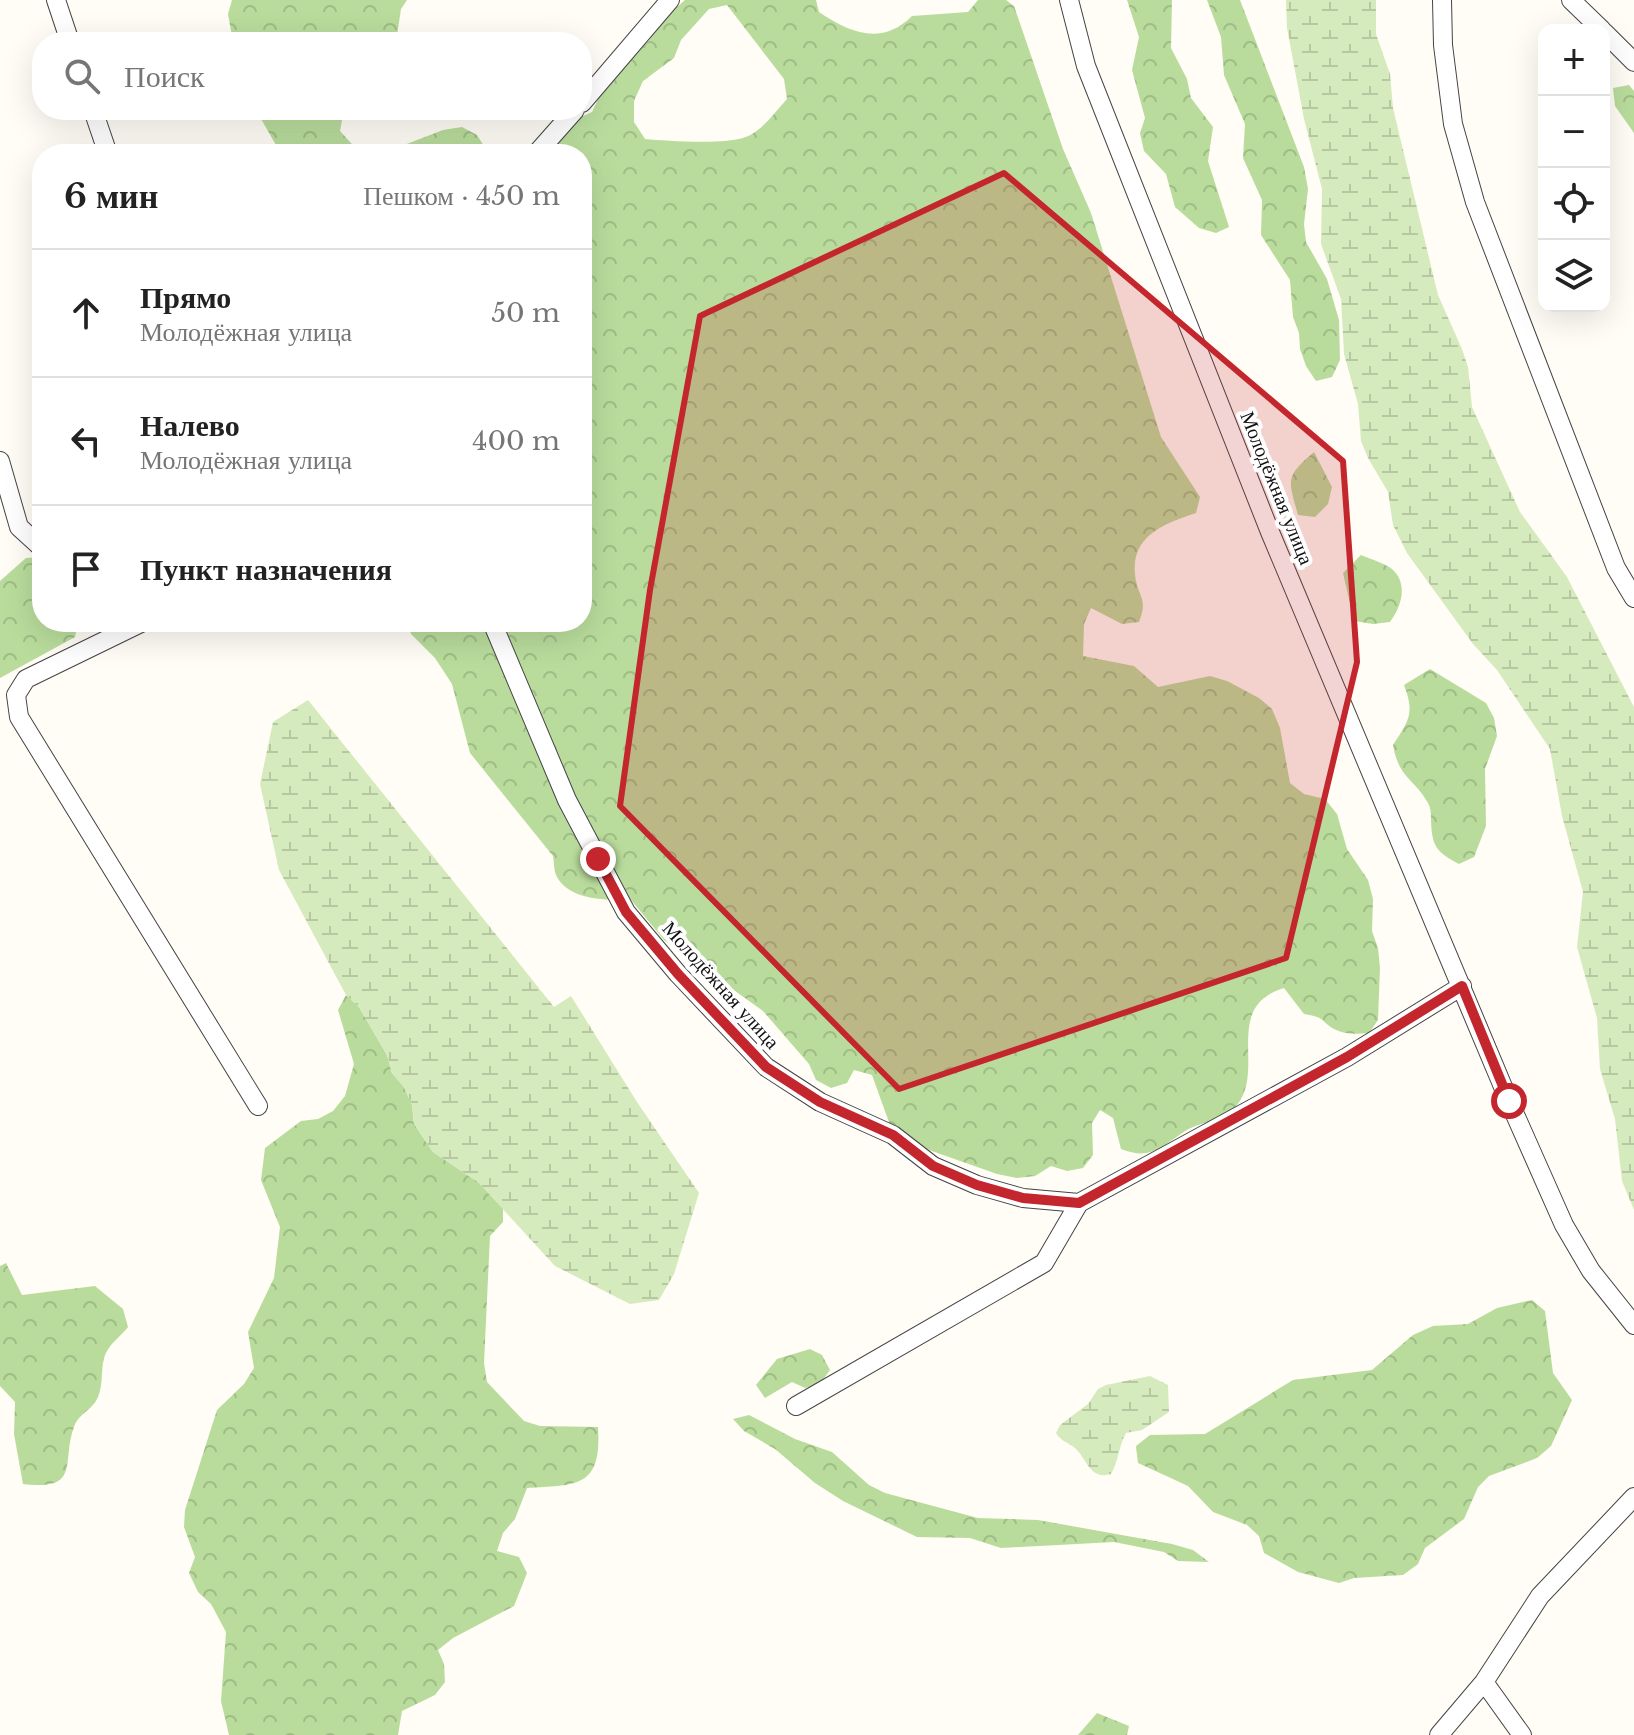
<!DOCTYPE html>
<html lang="ru">
<head>
<meta charset="utf-8">
<style>
  :root { --surface:#fff; --page:#f6f6f6; --text:#222; --muted:#767676; --line:#e0e0e0 }
  body { margin:0; font-family:"Libre Baskerville",serif; background:var(--page); color:var(--text) }
  .controls { position:absolute; right:24px; top:24px; display:grid; overflow:hidden; border-radius:16px; box-shadow:0 8px 32px #0002 }
  .controls button { width:72px; height:72px; display:grid; place-items:center; padding:0; border:0; border-bottom:2px solid var(--line); background:var(--surface); color:var(--text); font:40px sans-serif }
  .stop { position:absolute; width:24px; height:24px; margin:-18px; border:6px solid #c4262e; border-radius:50%; background:#fff }
  .stop.end { background:#c4262e; border-color:#fff; box-shadow:0 2px 8px #0008 }
  .list { margin:0; padding:0; list-style:none }
  h2 { display:flex; justify-content:space-between; align-items:center; height:104px; margin:0; padding:0 32px; font-size:34px }
  h2 small { font-size:26px; font-weight:400; color:var(--muted) }
  .list li { display:grid; grid-template-columns:52px 1fr auto; gap:24px; align-items:center; box-sizing:border-box; height:128px; padding:0 32px; border-top:2px solid var(--line) }
  .list b { display:block; font-size:30px; white-space:nowrap }
  .list p { margin:0; font-size:26px; white-space:nowrap; color:var(--muted) }
  .list em { font-size:26px; font-style:normal; color:var(--muted) }
  .icon { flex:none; width:44px; height:44px; fill:none; stroke:currentColor; stroke-width:2; stroke-linecap:round; stroke-linejoin:round }
  .map { position:relative; flex:none; width:1634px; height:1735px; overflow:hidden }
  .search { position:absolute; background:var(--surface); box-shadow:0 8px 32px #0002; left:32px; top:32px; width:560px; height:88px; display:flex; align-items:center; gap:20px; box-sizing:border-box; padding:0 28px; border-radius:32px; color:var(--muted); font-size:30px }
  .panel { position:absolute; background:var(--surface); box-shadow:0 8px 32px #0002; left:32px; top:144px; width:560px; height:488px; border-radius:32px }
  .map>svg:first-child { display:block }
  .forest { fill:url(#forest-crowns); fill-rule:evenodd }
  .wetland { fill:url(#wetland-marsh) }
  .lines { fill:none; stroke-linecap:round; stroke-linejoin:round }
  .minor-casing { stroke:#444; stroke-width:20 }
  .minor { stroke:#fff; stroke-width:18 }
  .route { stroke:#c4262e; stroke-width:10 }
  .marked { fill:#c4262e; fill-opacity:0.2; stroke:#c4262e; stroke-width:6; stroke-linejoin:round }
  .labels { text-anchor:middle; dominant-baseline:central; stroke-width:8; stroke-linejoin:round; paint-order:stroke }
  .street-label { font-size:20px; fill:#111; stroke:#fff }
</style>
</head>
<body>
<div class="map">
<svg width="1634" height="1735" viewBox="0 0 1634 1735">
  <defs>
    <pattern id="forest-crowns" width="20" height="18" patternUnits="userSpaceOnUse" patternTransform="scale(2)"><rect width="20" height="18" fill="#b9dc9c"/><path d="M2 6a3 3 0 1 1 6 0M12 15a3 3 0 1 1 6 0" fill="none" stroke="#9ebc85"/></pattern>
    <pattern id="wetland-marsh" width="20" height="14" patternUnits="userSpaceOnUse" patternTransform="scale(2)"><rect width="20" height="14" fill="#d5ebbd"/><path d="M1 5h8M5 5V1M11 12h8M15 12V8" fill="none" stroke="#b6c8a1"/></pattern>
  </defs>
  <rect width="100%" height="100%" fill="#fffdf5"/>
  <path class="forest" d="M232 0H407L401 9 396 42H233L228 14Z
    M685 0H816L819 12C850 33 882 46 912 16L968 12 978 0H1006L1014 6 1063 149 1091 213 1161 437 1200 497 1196 513C1166 523 1131 535 1135 574 1137 597 1149 597 1139 622L1122 624 1091 608 1084 624 1083 656 1134 666 1158 687 1210 676 1227 681 1259 698 1272 709 1280 728 1290 783 1304 794 1325 799 1337 814 1347 849 1368 880 1373 899 1372 931 1378 948 1380 968 1378 1020 1369 1033C1357 1034 1345 1035 1334 1029 1319 1020 1327 1018 1304 1014L1284 988C1222 1007 1266 1069 1237 1105 1222 1123 1199 1121 1182 1133 1159 1149 1149 1160 1121 1149L1113 1118 1100 1110 1092 1123 1093 1155 1083 1168 1067 1171 1051 1166 1035 1176 1017 1178 997 1174 912 1144 890 1125 872 1075 854 1070 847 1083 831 1088 816 1080 809 1064 763 1011 664 940 631 900C607 900 568 901 556 875 554 870 554 862 553 856L470 753 452 684 435 658 411 634 408 622H582V154H535L556 128 592 112 607 80 647 43 669 14ZM727 5 784 79 787 99C775 112 763 130 746 137 726 145 667 141 645 139L634 122V101L643 81 674 58 681 40 709 9Z
    M1127 0H1172L1171 48 1187 79 1191 98 1213 127 1208 161 1229 227 1216 233 1199 228 1175 207 1166 174 1144 151 1140 133 1145 118 1132 70 1139 37Z
    M1207 0H1240L1304 167 1308 189 1304 224 1306 242 1327 279 1339 320 1340 360 1332 377 1316 381 1306 366 1300 349 1299 333 1293 317 1290 280 1261 235 1262 200 1243 158 1245 124 1224 75 1221 37Z
    M1629 85 1634 91V133L1615 106 1613 88Z
    M256 110H344L340 131 361 154H281Z
    M462 127 477 135 489 154H381L443 130Z
    M1314 452 1332 487 1328 504 1315 517 1298 515C1288 479 1285 477 1314 452Z
    M1361 555C1370 559 1384 563 1392 569 1409 584 1401 607 1390 622L1373 624 1354 621 1343 573Z
    M42 557V622H78L75 637 0 678V581L26 558Z
    M1430 669 1486 703 1494 718 1497 736 1485 769 1486 826 1474 857 1459 864C1436 852 1432 846 1431 821 1431 815 1431 808 1428 803 1414 778 1399 779 1393 745 1409 720 1415 714 1404 685Z
    M346 995 359 1007 387 1055 392 1073 404 1087 412 1105 414 1124 433 1152 478 1182 503 1206V1222L490 1236 484 1363 487 1382 524 1421 540 1426 598 1427C602 1488 577 1485 527 1488L515 1519 503 1533 497 1551 519 1557 527 1573 514 1606 453 1638 438 1650 444 1664 445 1682 435 1695 402 1711 398 1735H229L221 1701 226 1632 211 1604 198 1592 189 1573 195 1557 184 1527 185 1510 217 1410 244 1384 254 1368 248 1332 274 1278 280 1227 261 1180 265 1148 301 1121 318 1119 333 1111 345 1096 354 1064 338 1010Z
    M6 1263 22 1295 95 1286 123 1309 128 1327C122 1335 112 1342 107 1351 99 1364 105 1384 97 1399 91 1411 79 1413 74 1427 61 1462 82 1491 23 1484L14 1434 15 1402 0 1386V1266Z
    M1532 1300 1545 1311 1553 1373 1572 1400 1551 1446 1537 1458 1489 1476 1478 1487 1464 1519 1425 1548 1418 1564 1403 1575 1354 1578 1339 1583 1298 1572 1264 1553 1259 1536 1247 1525 1213 1512 1188 1486 1138 1463 1136 1446 1150 1435 1205 1434 1293 1380 1372 1370 1413 1335 1433 1326 1468 1324 1497 1308Z
    M810 1349 822 1355 830 1370 820 1384 805 1388 792 1382 765 1398 756 1385 777 1359Z
    M749 1415 795 1439 832 1452 869 1485 885 1493 978 1518 1038 1520 1172 1544 1193 1550 1209 1562 1178 1561 1164 1552 1114 1542 1001 1548 970 1538 917 1537 843 1501 815 1483 775 1449 744 1431 733 1419Z
    M1097 1713 1129 1726 1127 1735H1078Z"/>
  <path class="wetland" d="M1286 0H1376V34L1390 74 1393 108 1438 295 1462 349 1468 367 1472 407 1520 512 1567 577 1634 707V1210L1622 1181 1615 1119 1600 1069 1597 1018 1577 947 1583 892 1562 816 1550 749 1497 670 1473 644 1407 553 1393 525 1388 492 1368 458 1361 441 1358 404 1344 354 1341 299 1321 244 1322 189 1304 119 1287 28Z
    M308 700 554 1007 571 996 637 1102 699 1193 674 1274 659 1300 630 1304 555 1266 478 1182 433 1152 414 1124 412 1105 404 1087 392 1073 387 1055 359 1007 346 995 279 870 260 784 273 722Z
    M1150 1376 1168 1385 1169 1412 1142 1430 1126 1433C1118 1447 1119 1461 1111 1474 1090 1480 1088 1461 1076 1449 1069 1442 1061 1442 1056 1433L1060 1425 1088 1404 1098 1389 1106 1385Z"/>
  <g class="lines">
    <g class="minor-casing">
      <path id="minor" d="M56 0 70 42
        M1069 0 1086 66 1270 532 1509 1101 1564 1225 1591 1271 1634 1325
        M1442 0 1443 45 1453 124 1475 202 1616 568 1634 598
        M1571 0 1602 30
        M1604 32 1634 62
        M582 103 670 0
        M93 110 108 154
        M536 154 575 110
        M0 461 19 527 42 548
        M143 622 26 679 16 695 19 717 258 1106
        M492 622 567 800 626 912 678 974 766 1067 820 1102 893 1135 933 1166 977 1185 1023 1198 1079 1203
        M796 1406 1044 1263 1079 1203 1347 1057 1462 986
        M1484 1682 1522 1735
        M1439 1735 1484 1682 1540 1596 1634 1497"/>
    </g>
    <use href="#minor" class="minor"/>
  </g>
  <g class="lines">
    <path class="route" d="M598 859 626 912 678 974 766 1067 820 1102 893 1135 933 1166 977 1185 1023 1198 1079 1203 1347 1057 1462 986 1509 1101"/>
  </g>
  <path class="marked" d="M1004 173 1343 461 1357 662 1286 958 899 1089 620 806 650 590 700 316Z"/>
  <g class="labels">
    <g class="street-label">
      <text transform="translate(1277 488) rotate(68)">Молодёжная улица</text>
      <text transform="translate(721 985) rotate(48)">Молодёжная улица</text>
    </g>
  </g>
</svg>
<div class="controls">
<button>+</button>
<button>−</button>
<button><svg class="icon" aria-label="locate" viewBox="0 0 24 24"><circle cx="12" cy="12" r="6"/><path d="M12 2v4M12 18v4M2 12h4M18 12h4"/></svg></button>
<button><svg class="icon" aria-label="layers" viewBox="0 0 24 24"><path d="M12 4l9 5-9 5-9-5zM3 14l9 5 9-5"/></svg></button>
</div>
<div class="stop" style="left:1509px;top:1101px"></div>
<div class="stop end" style="left:598px;top:859px"></div>
<div class="search"><svg class="icon" aria-label="search" viewBox="0 0 24 24"><circle cx="10" cy="10" r="6"/><path d="M15 15l6 6"/></svg>Поиск</div>
<section class="panel">
<h2>6 мин<small>Пешком · 450 m</small></h2>
<ul class="list">
<li><svg class="icon" aria-label="ahead" viewBox="0 0 24 24"><path d="M12 20V5M6 11l6-6 6 6"/></svg><div><b>Прямо</b><p>Молодёжная улица</p></div><em>50 m</em></li>
<li><svg class="icon" aria-label="left" viewBox="0 0 24 24"><path d="M17 20v-9H6M10 6l-5 5 5 5"/></svg><div><b>Налево</b><p>Молодёжная улица</p></div><em>400 m</em></li>
<li><svg class="icon" aria-label="arrive" viewBox="0 0 24 24"><path d="M6 21V4h12l-3 4 3 4H6"/></svg><div><b>Пункт назначения</b></div></li>
</ul>
</section>
</div>
</body>
</html>
